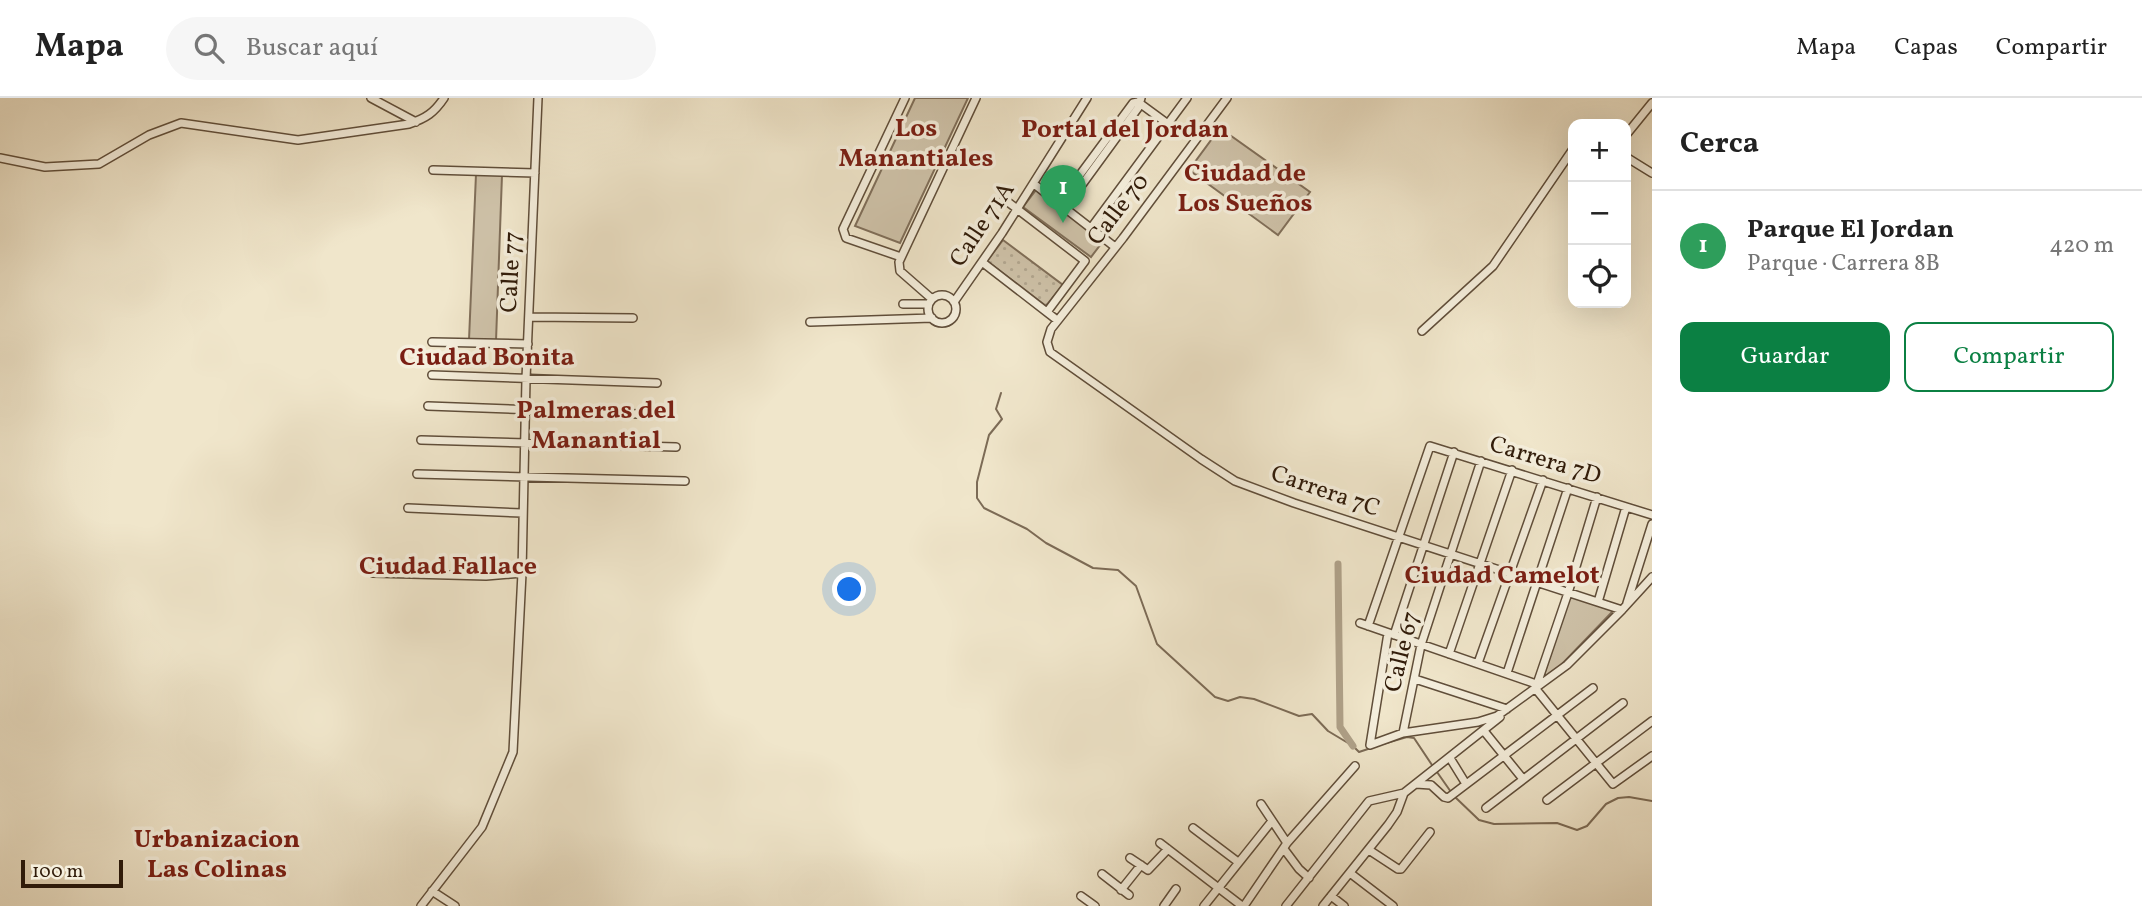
<!DOCTYPE html>
<html lang="es">
<head>
<meta charset="utf-8">
<style>
  :root { --surface:#fff; --page:#f6f6f6; --text:#222; --muted:#767676; --line:#e0e0e0; --accent:#0b8043 }
  body { margin:0; font-family:Vollkorn,serif; background:var(--page); color:var(--text) }
  .controls { position:absolute; right:21px; top:21px; display:grid; overflow:hidden; border-radius:14px; box-shadow:0 7px 28px #0002 }
  .controls button { width:63px; height:63px; display:grid; place-items:center; padding:0; border:0; border-bottom:2px solid var(--line); background:var(--surface); color:var(--text); font:35px sans-serif }
  .scale { position:absolute; left:21px; bottom:18px; width:102px; box-sizing:border-box; padding-left:7px; border:4px solid #301b09; border-top:0; font-size:19px; line-height:24px; white-space:nowrap; color:#301b09; -webkit-text-stroke:5px #f5efdd; paint-order:stroke }
  .you { position:absolute; left:850px; top:492px; width:24px; height:24px; margin:-18px; border:5px solid #fff; border-radius:50%; background:#1a73e8; box-shadow:0 0 0 10px #1a73e833 }
  .badge { display:grid; place-items:center; width:46px; height:46px; border-radius:50%; background:var(--accent); color:#fff; font-size:23px; font-weight:700 }
  .pin { position:absolute; translate:-50% -58px; filter:drop-shadow(0 2px 4px #0008) }
  .pin::after { content:''; position:absolute; top:37px; width:24px; height:21px; background:inherit; clip-path:polygon(0 0,100% 0,50% 100%) }
  .list { margin:0; padding:0; list-style:none }
  h2 { display:flex; justify-content:space-between; align-items:center; height:91px; margin:0; padding:0 28px; font-size:30px }
  h2 small { font-size:23px; font-weight:400; color:var(--muted) }
  .list li { display:grid; grid-template-columns:46px 1fr auto; gap:21px; align-items:center; box-sizing:border-box; height:112px; padding:0 28px; border-top:2px solid var(--line) }
  .list b { display:block; font-size:26px; white-space:nowrap }
  .list p { margin:0; font-size:23px; white-space:nowrap; color:var(--muted) }
  .list em { font-size:23px; font-style:normal; color:var(--muted) }
  .actions { display:flex; gap:14px; padding:21px 28px }
  .actions a { flex:1; padding:16px 0; border:2px solid var(--accent); border-radius:14px; text-align:center; font-size:24px; color:var(--accent) }
  .actions .main { background:var(--accent); color:#fff }
  .icon { flex:none; width:38px; height:38px; fill:none; stroke:currentColor; stroke-width:2; stroke-linecap:round; stroke-linejoin:round }
  .map { position:relative; flex:none; width:1652px; height:808px; overflow:hidden }
  header { display:flex; align-items:center; gap:42px; box-sizing:border-box; height:98px; padding:0 35px; background:var(--surface); border-bottom:2px solid var(--line) }
  header strong { font-size:33px }
  nav { display:flex; gap:38px; margin-inline-start:auto; font-size:24px }
  .search { width:490px; height:63px; background:var(--page); display:flex; align-items:center; gap:18px; box-sizing:border-box; padding:0 24px; border-radius:38px; color:var(--muted); font-size:26px }
  main { display:flex }
  aside { flex:1; background:var(--surface) }
  .map>svg:first-child { display:block }
  .grass { fill:url(#grass-dots); stroke:#806f5a; stroke-width:2 }
  .park { fill:#cfc3aa; stroke:#806f5a; stroke-width:2 }
  .lines { fill:none; stroke-linecap:round; stroke-linejoin:round }
  .stream { stroke:#7c6b56; stroke-width:2 }
  .canal { stroke:#afa189; stroke-width:7 }
  .minor-casing { stroke:#604e3a; stroke-width:10 }
  .minor { stroke:#f5efdd; stroke-width:7 }
  .labels { text-anchor:middle; dominant-baseline:central; stroke-width:7; stroke-linejoin:round; paint-order:stroke }
  .street-label { font-size:24px; fill:#301b09; stroke:#f5efdd }
  .neighbourhood-label { font-size:26px; font-weight:bold; fill:#7a1f14; stroke:#f5efdd }
</style>
</head>
<body>
<header>
<strong>Mapa</strong>
<div class="search"><svg class="icon" aria-label="search" viewBox="0 0 24 24"><circle cx="10" cy="10" r="6"/><path d="M15 15l6 6"/></svg>Buscar aquí</div>
<nav><a>Mapa</a><a>Capas</a><a>Compartir</a></nav>
</header>
<main>
<div class="map">
<svg width="1652" height="808" viewBox="0 0 1652 808">
  <defs>
    <pattern id="grass-dots" width="8" height="8" patternUnits="userSpaceOnUse" patternTransform="scale(1.75)"><rect width="8" height="8" fill="#cfc3aa"/><path d="M2 2h.1M6 6h.1" fill="none" stroke="#b2a791" stroke-width="1.8" stroke-linecap="round"/></pattern>
  </defs>
  <rect width="100%" height="100%" fill="#f0e6cb"/>
  <filter id="stains"><feTurbulence type="fractalNoise" baseFrequency=".00286" numOctaves="4"/><feColorMatrix values="0 0 0 0 .2 0 0 0 0 .09 0 0 0 0 .02 0 0 0 .5 -.17"/></filter>
  <radialGradient id="worn" r=".72"><stop offset=".6" stop-color="#630" stop-opacity="0"/><stop offset="1" stop-color="#630" stop-opacity=".3"/></radialGradient>
  <path class="grass" d="M1003 142 1063 187 1046 208 987 163Z"/>
  <path class="park" d="M915 0H968L900 145 855 128Z
    M1220 30 1310 94 1278 137 1189 72Z
    M476 76 502 77 496 243 469 242Z
    M1036 92 1104 142 1091 159 1023 109Z
    M1570 497 1614 512 1561 567 1543 580Z"/>
  <g class="lines">
    <path class="stream" d="M1001 295 996 311 1002 321 989 337 977 384V400L984 410 1027 431 1046 445 1093 470 1118 472 1136 488 1157 546 1215 599 1228 603 1240 599 1254 601 1299 618 1312 616 1328 633 1353 648 1359 654 1371 650
      M1383 646 1407 639 1414 640 1434 670
      M1437 674 1451 694
      M1455 699 1479 722 1494 726 1557 725 1577 732 1587 728 1606 706 1618 700 1629 699 1652 703"/>
    <path class="canal" d="M1338 466 1340 629 1353 648"/>
    <g class="minor-casing">
      <path id="minor" d="M371 0 416 24
        M1227 0 1123 140 1051 231 1047 244 1050 254 1201 361 1235 383 1294 405 1622 512
        M1138 4 1168 26
        M1626 37 1652 5
        M1626 59 1652 75
        M0 60 45 69 99 66 149 37 181 25 298 42 409 26C426 20 434 15 444 0
        M433 72 535 75
        M1034 86 1115 149
        M1004 101 1085 163 1047 214
        M1059 105 1133 5 1138 4
        M1065 110 1138 10 1141 0
        M1091 130 1187 0
        M901 159 846 140 843 131 905 0
        M982 164 1057 222
        M928 211a14 14 0 1 1 28 0a14 14 0 1 1-28 0Z
        M932 201 900 173 899 164 976 0
        M954 204 1002 135 1087 0
        M903 206H928
        M529 219 633 220
        M810 224 932 220
        M1422 233 1493 168 1573 51
        M432 244 528 246
        M432 277 657 285
        M428 308 665 317
        M421 342 676 349
        M417 376 685 383
        M408 410 522 415
        M373 475 486 478 522 475
        M1598 504 1626 409
        M1627 505 1652 426
        M1360 525 1539 587
        M1368 528 1430 348 1652 417
        M1388 535 1370 647 1403 635 1478 624 1497 618 1567 567 1622 512 1652 479
        M1394 537 1454 354
        M1449 556 1512 372
        M1478 565 1543 382
        M1507 575 1568 390
        M1415 581 1507 611
        M1537 586 1568 495 1597 399
        M1535 590 1613 686 1652 658
        M1484 633 1523 681
        M1403 635 1421 547 1481 363
        M1450 660 1466 686
        M1416 686 1431 687 1444 699 1448 700 1593 590
        M1547 702 1652 623
        M1261 706 1287 745
        M1486 710 1623 605
        M1193 730 1238 764
        M1160 745 1242 808
        M1284 751 1299 771 1309 780
        M1369 752 1398 771H1401L1430 734
        M1130 760 1148 772 1168 751
        M1350 775 1393 808
        M1102 776 1129 797
        M1121 792 1141 767
        M432 793 455 808
        M1081 798 1095 808
        M1331 798 1344 808
        M421 808 482 729 513 654 522 475 526 281 538 0
        M1164 808 1176 791
        M1204 808 1272 723
        M1244 808 1287 745 1355 668
        M1286 808 1369 703 1404 695 1500 619
        M1323 808 1388 727 1397 714 1404 695"/>
    </g>
    <use href="#minor" class="minor"/>
  </g>
  <g class="labels">
    <g class="street-label">
      <text transform="translate(1119 112) rotate(-52)">Calle 70</text>
      <text transform="translate(983 127) rotate(-56)">Calle 71A</text>
      <text transform="translate(512 174) rotate(-87)">Calle 77</text>
      <text transform="translate(1545 363) rotate(17)">Carrera 7D</text>
      <text transform="translate(1325 394) rotate(19)">Carrera 7C</text>
      <text transform="translate(1403 554) rotate(-76)">Calle 67</text>
    </g>
    <g class="neighbourhood-label">
      <text x="916" y="31">Los<tspan x="916" dy="30">Manantiales</tspan></text>
      <text x="1125" y="32">Portal del Jordan</text>
      <text x="1245" y="76">Ciudad de<tspan x="1245" dy="30">Los Sueños</tspan></text>
      <text x="487" y="260">Ciudad Bonita</text>
      <text x="596" y="313">Palmeras del<tspan x="596" dy="30">Manantial</tspan></text>
      <text x="448" y="469">Ciudad Fallace</text>
      <text x="1502" y="478">Ciudad Camelot</text>
      <text x="217" y="742">Urbanizacion<tspan x="217" dy="30">Las Colinas</tspan></text>
    </g>
  </g>
  <rect width="100%" height="100%" filter="url(#stains)"/>
  <rect width="100%" height="100%" fill="url(#worn)"/>
</svg>
<div class="controls">
<button>+</button>
<button>−</button>
<button><svg class="icon" aria-label="locate" viewBox="0 0 24 24"><circle cx="12" cy="12" r="6"/><path d="M12 2v4M12 18v4M2 12h4M18 12h4"/></svg></button>
</div>
<div class="scale">100 m</div>
<div class="you"></div>
<div class="pin badge" style="left:1063px;top:125px;background:#2e9e5b">1</div>
</div>
<aside>
<h2>Cerca<small></small></h2>
<ul class="list">
<li><span class="badge" style="background:#2e9e5b">1</span><div><b>Parque El Jordan</b><p>Parque · Carrera 8B</p></div><em>420 m</em></li>
</ul>
<div class="actions"><a class="main">Guardar</a><a>Compartir</a></div>
</aside>
</main>
</body>
</html>
